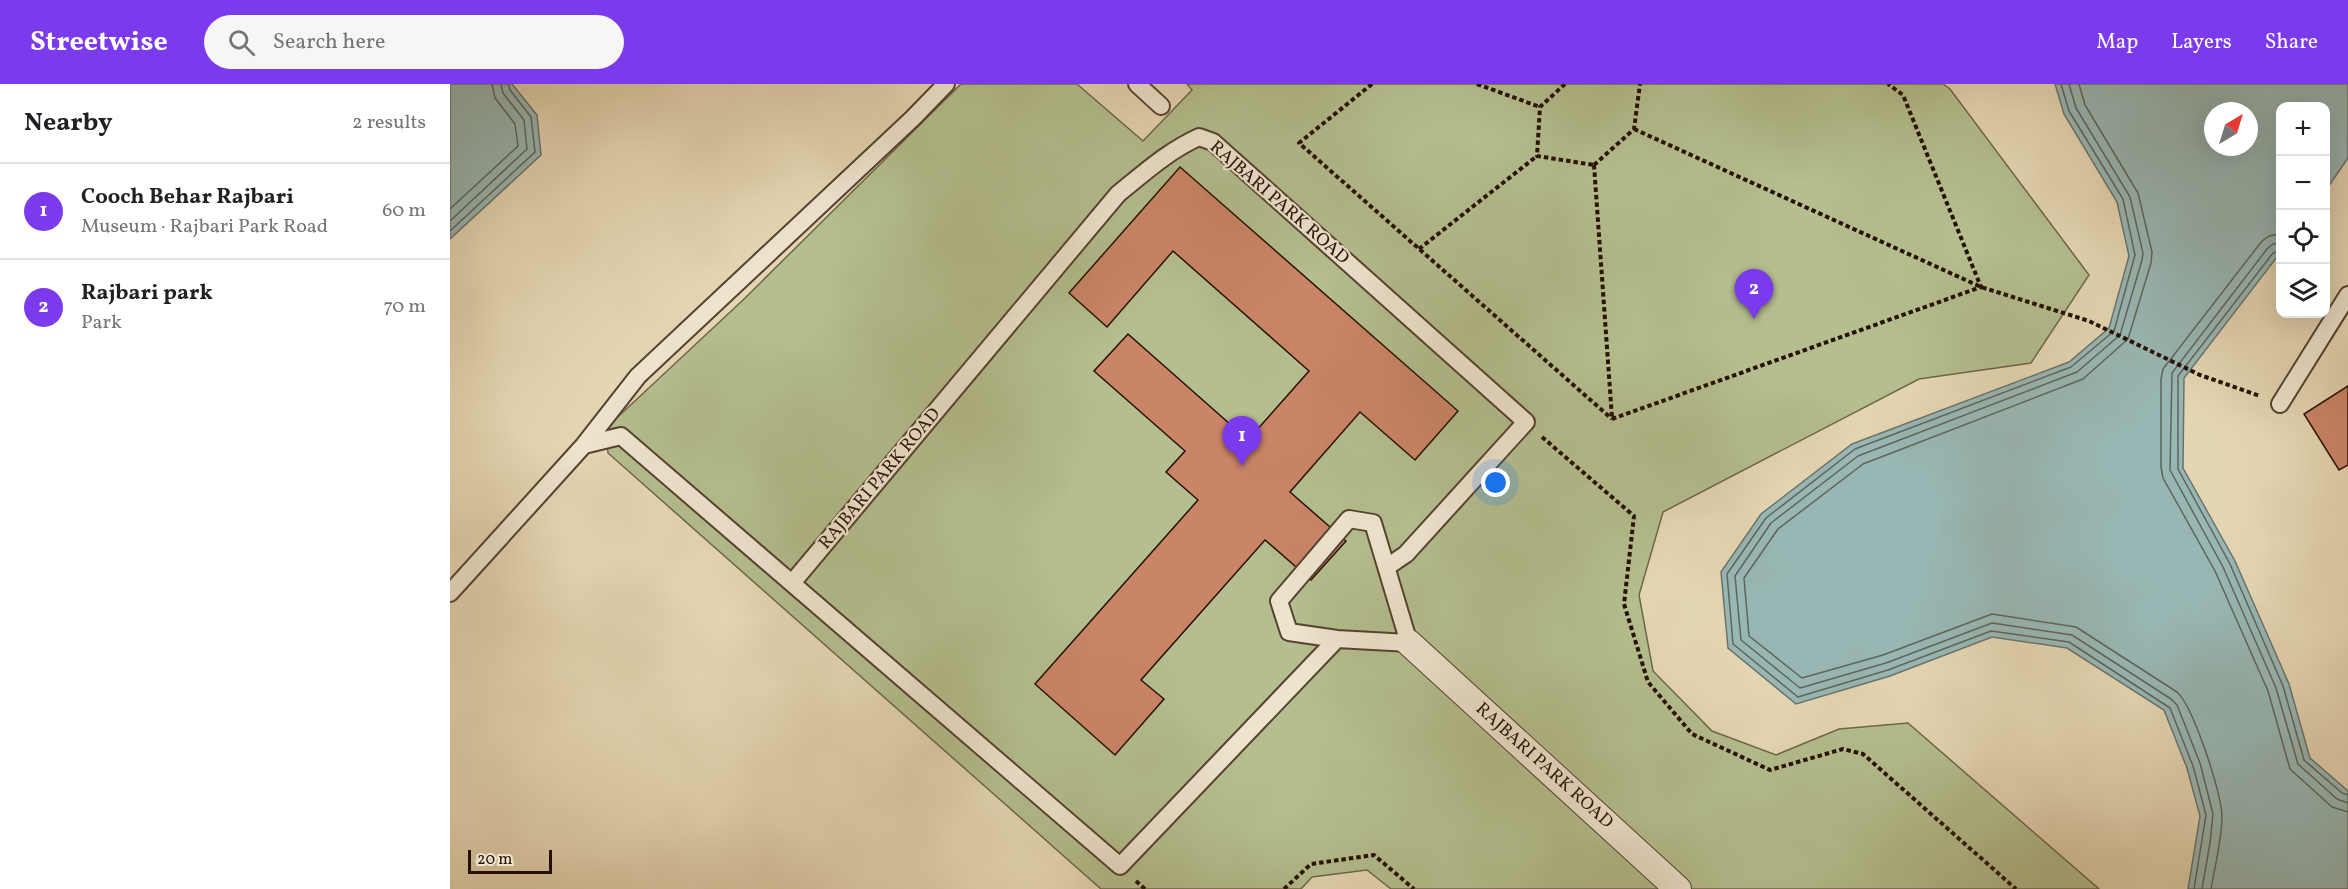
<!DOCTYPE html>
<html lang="en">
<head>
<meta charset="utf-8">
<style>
  :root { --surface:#fff; --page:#f6f6f6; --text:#202124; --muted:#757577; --line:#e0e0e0; --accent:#7c3aed }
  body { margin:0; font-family:Vollkorn,serif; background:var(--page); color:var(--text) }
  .controls { position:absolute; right:18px; top:18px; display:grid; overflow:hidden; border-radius:12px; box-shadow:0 6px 24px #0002 }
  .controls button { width:54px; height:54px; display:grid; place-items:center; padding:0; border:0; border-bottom:2px solid var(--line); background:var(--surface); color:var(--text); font:30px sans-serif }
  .compass { position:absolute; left:1754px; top:18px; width:54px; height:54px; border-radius:50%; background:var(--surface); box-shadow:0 6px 24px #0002; rotate:38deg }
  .scale { position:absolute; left:18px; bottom:15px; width:84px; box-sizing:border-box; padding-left:6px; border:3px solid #261005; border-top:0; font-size:16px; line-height:21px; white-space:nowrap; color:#261005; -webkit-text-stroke:4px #eee4ce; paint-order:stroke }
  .you { position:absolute; left:1046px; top:399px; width:21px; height:21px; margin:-15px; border:4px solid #fff; border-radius:50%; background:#1a73e8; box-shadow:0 0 0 9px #1a73e833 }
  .badge { display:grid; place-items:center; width:39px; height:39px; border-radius:50%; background:var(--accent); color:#fff; font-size:20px; font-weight:700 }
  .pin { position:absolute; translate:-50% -50px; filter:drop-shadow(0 2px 3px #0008) }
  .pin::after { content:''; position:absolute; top:32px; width:21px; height:18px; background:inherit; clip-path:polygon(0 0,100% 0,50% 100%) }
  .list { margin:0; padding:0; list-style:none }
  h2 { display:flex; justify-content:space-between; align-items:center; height:78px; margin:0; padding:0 24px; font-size:26px }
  h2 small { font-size:20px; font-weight:400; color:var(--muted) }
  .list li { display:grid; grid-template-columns:39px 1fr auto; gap:18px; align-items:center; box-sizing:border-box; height:96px; padding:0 24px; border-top:2px solid var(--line) }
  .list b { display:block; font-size:22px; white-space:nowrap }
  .list p { margin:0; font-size:20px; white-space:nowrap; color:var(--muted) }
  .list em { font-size:20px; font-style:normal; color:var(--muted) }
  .icon { flex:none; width:33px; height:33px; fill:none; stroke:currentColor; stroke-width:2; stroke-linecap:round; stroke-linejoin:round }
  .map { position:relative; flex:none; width:1898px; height:805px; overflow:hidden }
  header { display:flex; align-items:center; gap:36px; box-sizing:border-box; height:84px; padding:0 30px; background:var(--accent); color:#fff }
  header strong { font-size:28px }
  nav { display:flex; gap:33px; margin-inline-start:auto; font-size:21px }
  .search { width:420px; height:54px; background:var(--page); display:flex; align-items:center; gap:15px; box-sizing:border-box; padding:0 21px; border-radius:33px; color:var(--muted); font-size:22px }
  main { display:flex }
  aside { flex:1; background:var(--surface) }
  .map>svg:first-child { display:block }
  .green { fill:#b4be8e; stroke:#6d674a; stroke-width:1.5 }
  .water { fill:#98b7b4; stroke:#6a746e; stroke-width:1.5; fill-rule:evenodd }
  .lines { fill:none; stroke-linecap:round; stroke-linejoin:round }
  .shore { stroke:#5f645c; stroke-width:1.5 }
  .building { fill:#ca8567; stroke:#261005; stroke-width:1.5 }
  .service-casing { stroke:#564230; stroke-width:20 }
  .pedestrian-casing { stroke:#564230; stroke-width:28 }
  .path { stroke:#261005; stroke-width:4; stroke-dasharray:4.5 3; stroke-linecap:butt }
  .service { stroke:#eee4ce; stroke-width:16 }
  .pedestrian { stroke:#eee4ce; stroke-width:26 }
  .labels { text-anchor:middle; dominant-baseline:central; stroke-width:4.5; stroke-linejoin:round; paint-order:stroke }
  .street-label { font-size:18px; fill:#261005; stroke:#eee4ce }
</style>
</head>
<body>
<header>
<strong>Streetwise</strong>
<div class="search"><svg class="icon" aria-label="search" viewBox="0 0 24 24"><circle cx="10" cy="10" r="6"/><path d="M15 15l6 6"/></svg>Search here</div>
<nav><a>Map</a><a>Layers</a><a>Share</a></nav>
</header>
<main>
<aside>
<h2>Nearby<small>2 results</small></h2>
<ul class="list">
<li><span class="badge">1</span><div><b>Cooch Behar Rajbari</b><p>Museum · Rajbari Park Road</p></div><em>60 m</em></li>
<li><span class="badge">2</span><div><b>Rajbari park</b><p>Park</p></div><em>70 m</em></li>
</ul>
</aside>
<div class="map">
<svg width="1898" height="805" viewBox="0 0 1898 805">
  <rect width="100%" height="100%" fill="#e5d6b3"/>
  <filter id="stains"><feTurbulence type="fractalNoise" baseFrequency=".00333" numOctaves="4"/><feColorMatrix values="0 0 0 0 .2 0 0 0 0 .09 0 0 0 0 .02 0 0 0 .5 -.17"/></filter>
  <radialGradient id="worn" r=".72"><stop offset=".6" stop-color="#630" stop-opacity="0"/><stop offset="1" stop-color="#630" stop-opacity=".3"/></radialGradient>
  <path class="green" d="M511 0H627L693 57 742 6 737 0H1493L1500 5 1639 191 1581 279 1469 295 1213 428 1189 511 1203 587 1262 647 1326 671 1389 645 1458 639 1649 805H941L917 786 862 793 851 805H651L158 369 156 344 293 216Z"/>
  <path class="water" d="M0 0H62L87 31 91 71 0 155Z
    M1605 0H1898V74L1876 106V22H1830V169L1734 294 1733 384 1785 477 1839 600 1860 674 1898 707V805H1738L1750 732 1737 684 1714 626 1617 564 1542 553 1440 592 1346 620 1278 564 1271 488 1311 430 1402 360 1619 278 1659 244 1679 172 1667 118 1614 30ZM1763 27H1799V63H1763Z"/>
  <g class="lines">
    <path class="shore" d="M1611 0 1619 27 1673 115 1685 171 1664 247 1621 283 1405 365 1316 434 1277 490 1283 560 1348 613 1438 586 1541 547 1619 558 1720 624 1743 682 1756 731 1744 805
      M1619 0 1626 24 1680 113 1693 169 1692 176 1670 251 1627 288 1408 372 1321 439 1285 492 1291 556 1350 604 1436 579 1542 539 1622 551 1721 615 1727 621 1750 679 1763 730 1760 759 1752 805
      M1629 0 1635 21 1688 109 1702 168 1701 179 1678 255 1633 295 1413 380 1328 445 1294 494 1299 552 1352 594 1433 571 1542 530 1626 543 1727 608C1743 622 1772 710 1772 732 1772 756 1765 781 1761 805
      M0 125 68 62 65 40 45 14 42 0
      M0 137 77 65 74 36 53 9 51 0
      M0 147 85 68 81 33 60 6 58 0
      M1830 150 1819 152 1812 157 1713 285 1711 295V383L1713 394 1765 487 1818 607 1840 685 1882 723 1898 728
      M1830 159 1823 160 1817 165 1722 289 1720 386 1773 483 1826 604 1848 680 1887 715 1898 719
      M1830 167 1823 169 1728 292V385L1780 480 1833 602 1854 676 1892 709 1898 711"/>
  </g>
  <path class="building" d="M730 83 1008 327 965 376 910 328 840 408 896 457 861 496 815 456 691 596 714 615 665 671 585 600 748 416 716 388 735 367 644 287 678 250 798 356 859 287 723 167 657 243 619 209Z
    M1898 302V381L1889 386 1854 330Z"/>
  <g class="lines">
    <g class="service-casing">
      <path id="service" d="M687 0 711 22
        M1830 320 1898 211
        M134 361 171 352 670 782 887 555
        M899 435 923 439 959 559 887 555 839 548 829 517Z
        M342 499 668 110C694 89 718 67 749 53L763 58 1076 338 956 470 937 483
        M0 509 134 361 188 292 463 34 496 0"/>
    </g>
    <g class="pedestrian-casing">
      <path id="pedestrian" d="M959 559 1228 805"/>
    </g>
    <path class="path" d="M922 0 849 59 1162 335
      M1027 0 1090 23
      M1115 0 1090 23 1087 72 1144 81
      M1184 45 1531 203 1639 237 1750 291 1810 312
      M1144 81 1162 334
      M1144 81 1184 45 1190 0
      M969 165 1087 72
      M1162 335 1531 203 1453 11 1438 0
      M1092 353 1184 432 1174 520 1198 598 1242 650 1320 686 1393 665 1413 670 1566 805
      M686 797 695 805
      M834 805 861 780 924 771 964 805"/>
    <use href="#service" class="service"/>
    <use href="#pedestrian" class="pedestrian"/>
  </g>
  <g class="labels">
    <g class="street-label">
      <text transform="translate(829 119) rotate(41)">RAJBARI PARK ROAD</text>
      <text transform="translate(430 395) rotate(-50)">RAJBARI PARK ROAD</text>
      <text transform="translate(1094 682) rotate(42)">RAJBARI PARK ROAD</text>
    </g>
  </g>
  <rect width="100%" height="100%" filter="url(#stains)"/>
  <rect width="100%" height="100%" fill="url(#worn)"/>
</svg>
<div class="controls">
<button>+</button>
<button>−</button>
<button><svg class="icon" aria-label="locate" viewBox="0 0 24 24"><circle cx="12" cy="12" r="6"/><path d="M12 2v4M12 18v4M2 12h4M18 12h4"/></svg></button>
<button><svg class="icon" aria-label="layers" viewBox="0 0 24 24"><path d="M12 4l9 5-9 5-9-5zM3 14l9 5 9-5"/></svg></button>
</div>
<svg class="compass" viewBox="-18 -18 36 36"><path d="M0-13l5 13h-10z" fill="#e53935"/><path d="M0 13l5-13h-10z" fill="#757577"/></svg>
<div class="scale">20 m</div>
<div class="you"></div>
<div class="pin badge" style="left:792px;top:382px">1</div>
<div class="pin badge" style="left:1304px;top:235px">2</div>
</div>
</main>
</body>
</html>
